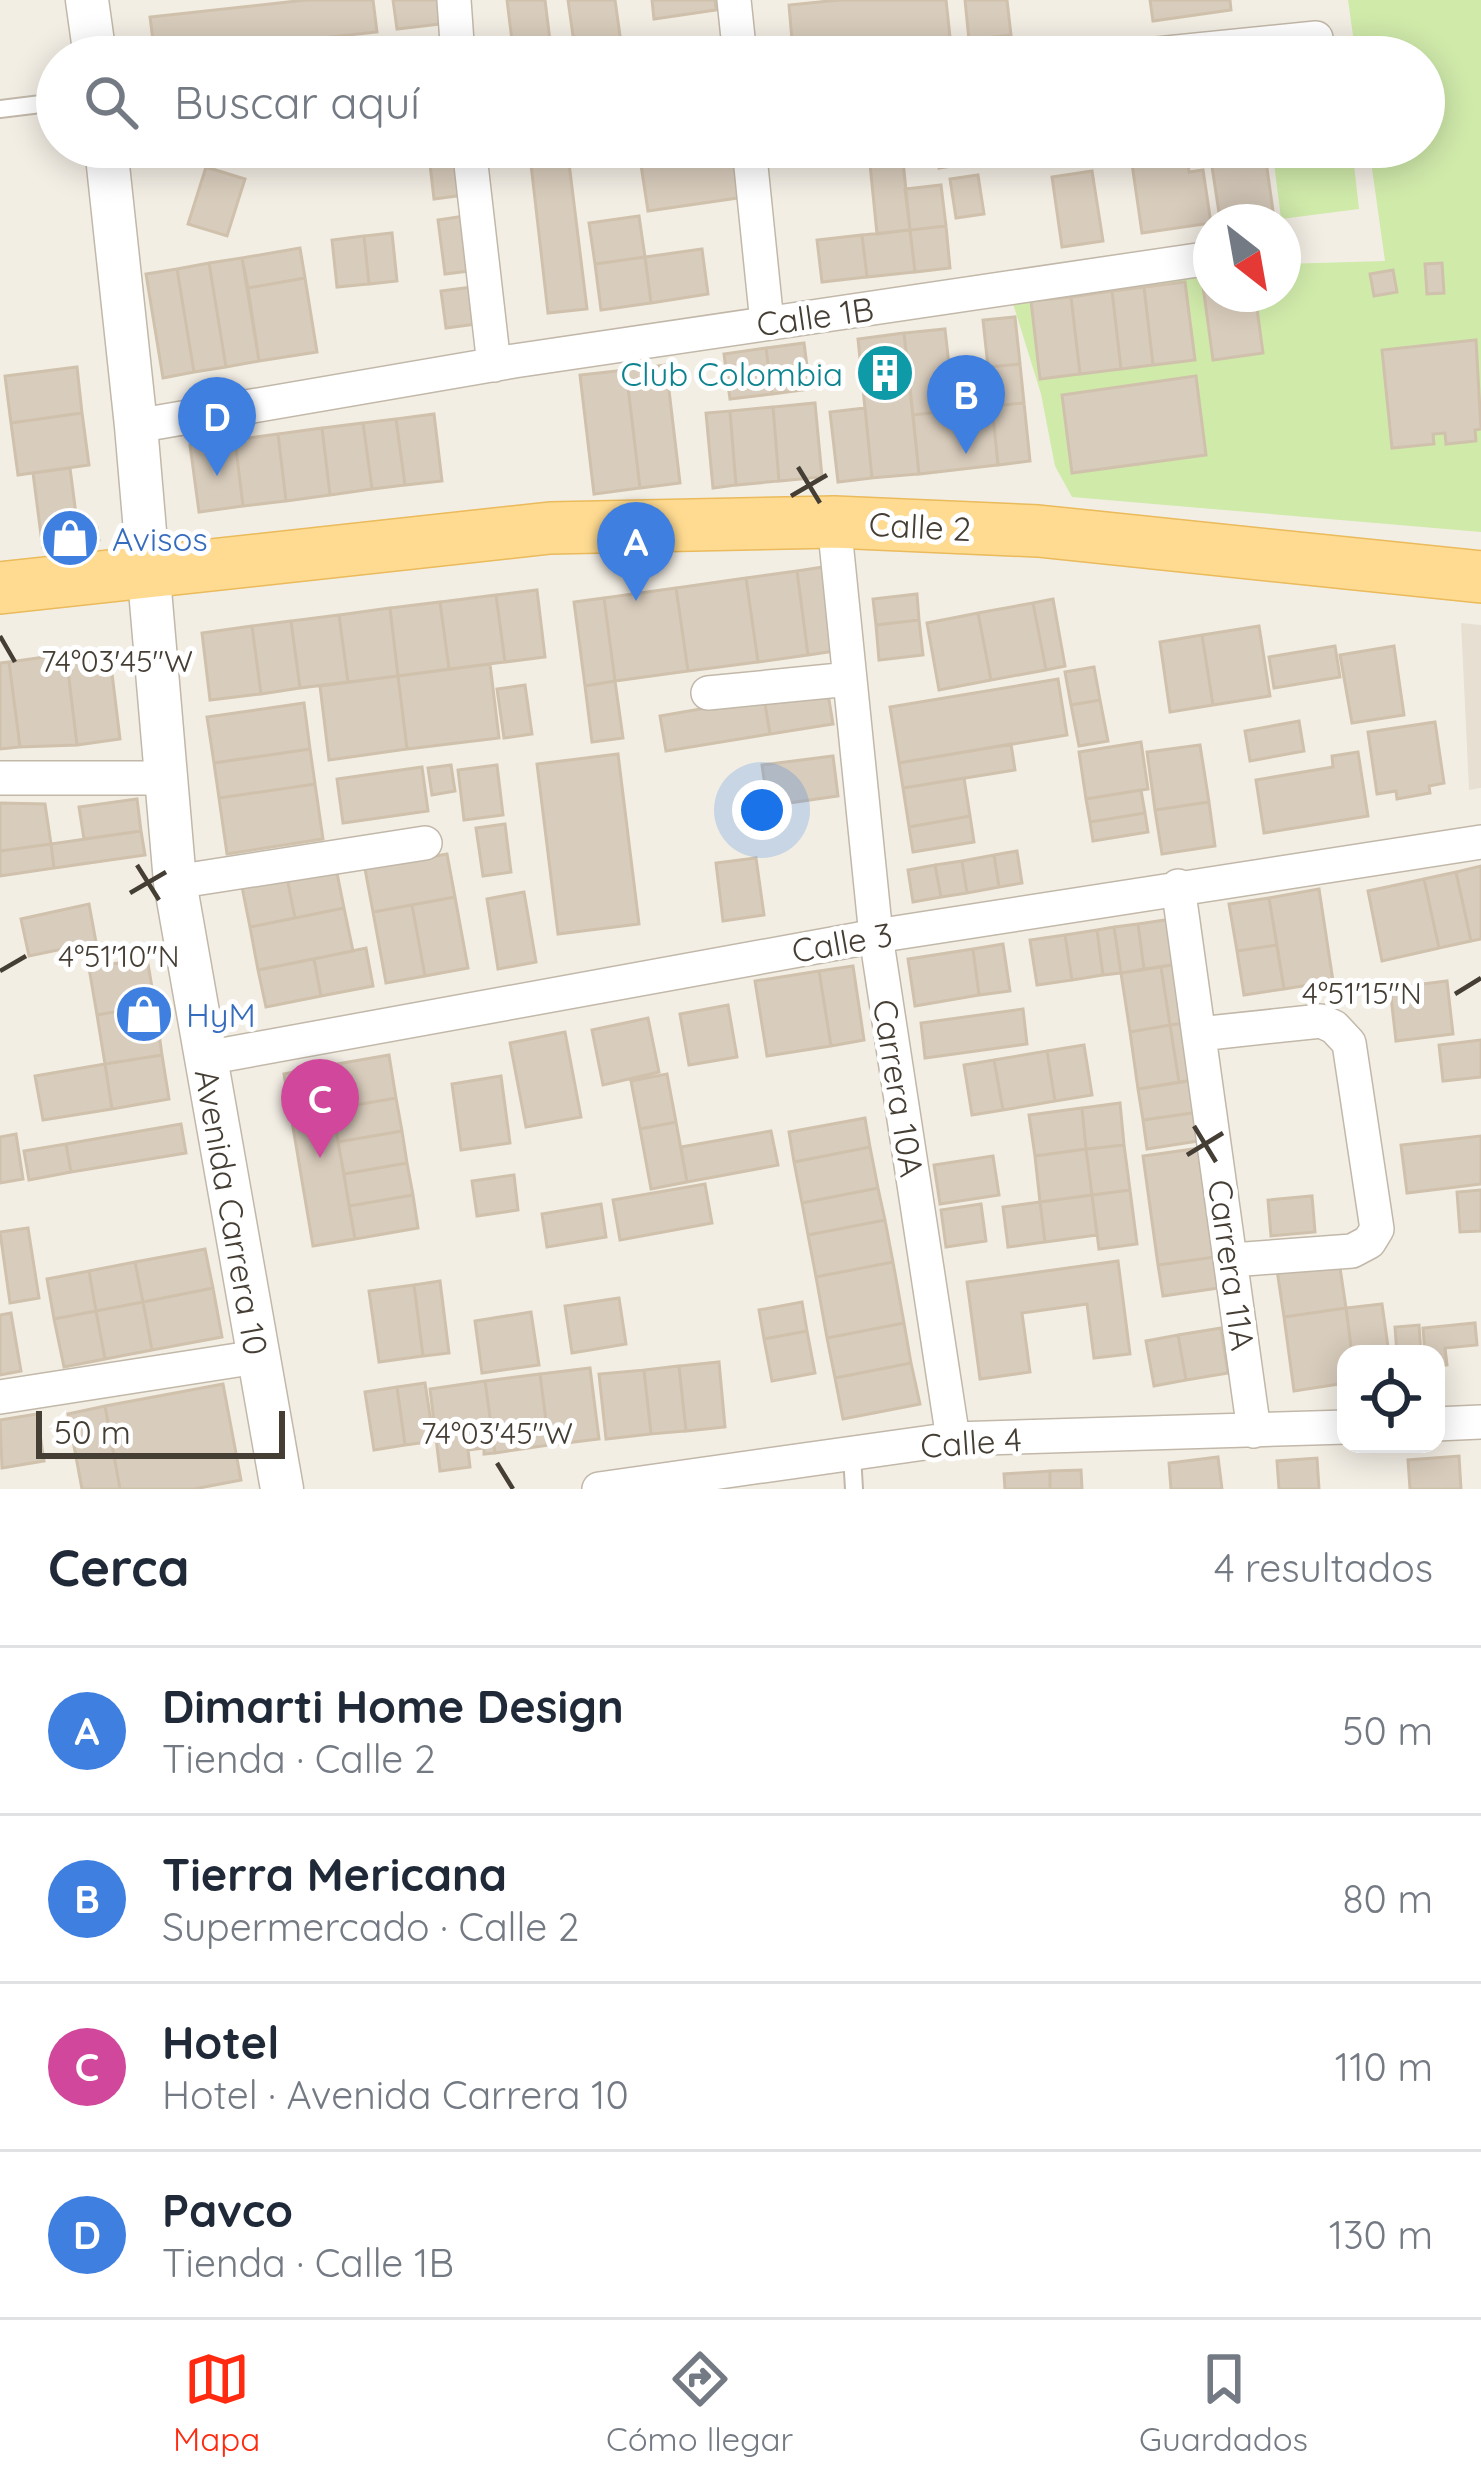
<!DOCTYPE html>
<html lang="es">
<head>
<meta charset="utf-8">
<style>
  :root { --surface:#fff; --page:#f6f6f7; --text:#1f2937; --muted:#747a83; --line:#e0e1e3; --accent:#ff2a0f }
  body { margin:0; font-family:Quicksand,sans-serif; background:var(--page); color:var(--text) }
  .controls { position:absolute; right:36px; bottom:36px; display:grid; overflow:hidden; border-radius:24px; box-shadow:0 6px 30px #0003 }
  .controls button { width:108px; height:108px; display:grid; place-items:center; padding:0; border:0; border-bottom:3px solid var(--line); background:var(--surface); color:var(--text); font:60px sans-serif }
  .compass { position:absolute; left:1193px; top:204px; width:108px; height:108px; border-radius:50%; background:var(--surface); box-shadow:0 6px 30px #0003; rotate:149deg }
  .scale { position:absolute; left:36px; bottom:30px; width:249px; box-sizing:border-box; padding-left:12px; border:6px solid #453e34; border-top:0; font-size:33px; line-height:42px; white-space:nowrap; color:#453e34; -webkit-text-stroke:9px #fff; paint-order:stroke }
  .you { position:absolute; left:762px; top:810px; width:42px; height:42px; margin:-30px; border:9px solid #fff; border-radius:50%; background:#1a73e8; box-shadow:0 0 0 18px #1a73e833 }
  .badge { display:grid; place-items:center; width:78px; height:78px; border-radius:50%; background:var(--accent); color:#fff; font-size:39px; font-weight:700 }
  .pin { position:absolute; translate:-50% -99px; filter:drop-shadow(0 3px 6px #0008) }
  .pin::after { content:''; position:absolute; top:63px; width:42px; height:36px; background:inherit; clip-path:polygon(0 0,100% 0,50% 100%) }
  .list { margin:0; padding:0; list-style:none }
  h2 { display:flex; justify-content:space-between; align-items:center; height:156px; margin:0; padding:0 48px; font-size:51px }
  h2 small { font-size:39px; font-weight:400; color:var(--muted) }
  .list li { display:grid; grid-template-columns:78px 1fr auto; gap:36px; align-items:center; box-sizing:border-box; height:168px; padding:0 48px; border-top:3px solid var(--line) }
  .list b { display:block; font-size:45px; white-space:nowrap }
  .list p { margin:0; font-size:39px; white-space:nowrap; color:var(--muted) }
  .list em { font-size:39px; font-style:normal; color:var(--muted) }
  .icon { flex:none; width:66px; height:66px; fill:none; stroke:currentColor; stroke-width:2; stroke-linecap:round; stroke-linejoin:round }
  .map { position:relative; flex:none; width:1481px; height:1489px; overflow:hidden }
  .search { position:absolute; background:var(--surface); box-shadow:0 6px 30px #0003; left:36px; right:36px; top:36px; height:132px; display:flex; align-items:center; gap:30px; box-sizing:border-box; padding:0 42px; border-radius:66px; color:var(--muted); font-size:45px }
  .sheet { height:828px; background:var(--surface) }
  nav { display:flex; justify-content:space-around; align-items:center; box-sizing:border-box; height:168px; border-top:3px solid var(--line); background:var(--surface); font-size:33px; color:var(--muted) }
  nav a { display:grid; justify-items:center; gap:6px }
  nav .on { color:var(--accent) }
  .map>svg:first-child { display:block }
  .residential { fill:#e7e0d2 }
  .green { fill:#d0eaaa }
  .building { fill:#d8ccbc; stroke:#d0c1ac; stroke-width:3 }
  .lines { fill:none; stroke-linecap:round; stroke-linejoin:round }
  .service-casing { stroke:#c2b8a9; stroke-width:20 }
  .minor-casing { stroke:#c2b8a9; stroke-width:36 }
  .tertiary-casing { stroke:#c2b8a9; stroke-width:45 }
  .primary-casing { stroke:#eaba5b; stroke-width:54 }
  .service { stroke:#fff; stroke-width:16 }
  .minor { stroke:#fff; stroke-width:33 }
  .tertiary { stroke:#fff; stroke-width:42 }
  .primary { stroke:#ffdb91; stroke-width:51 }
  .ticks { fill:none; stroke:#453e34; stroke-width:4.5 }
  .labels { text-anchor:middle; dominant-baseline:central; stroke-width:10; stroke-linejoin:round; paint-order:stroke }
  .street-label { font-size:33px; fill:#453e34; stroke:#fff }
  .culture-label { font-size:33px; fill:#0d838f; stroke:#fff; text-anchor:end }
  .shop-label { font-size:33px; fill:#366cbe; stroke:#fff; text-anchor:start }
  .ticks-label { font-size:30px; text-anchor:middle; fill:#453e34; stroke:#fff; stroke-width:10; stroke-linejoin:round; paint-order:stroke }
</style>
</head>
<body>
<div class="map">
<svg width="1481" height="1489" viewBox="0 0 1481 1489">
  <rect width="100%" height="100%" fill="#f3eee4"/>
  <path class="residential" d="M1461 623 1481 625V788L1469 790Z"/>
  <path class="green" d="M1348 0H1481V532L1072 497 1055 466 1041 394 1012 300 1211 272V294H1283V264L1385 261 1369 147H1424V57H1356Z
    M1272 147H1352L1359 209 1281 219Z"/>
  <path class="building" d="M306 0H373L377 32 155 56 150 17Z
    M393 0H446L449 23 397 29Z
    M507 0H545L552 57H514Z
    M568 0H615L623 57H576Z
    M652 0H715L716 10 654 19Z
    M839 0H946L950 37 793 52 789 5Z
    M965 0H1007L1011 35 969 40Z
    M1150 0H1230L1231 10 1153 21Z
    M428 147H466L472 194 434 199Z
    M529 147H567L587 309 548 313Z
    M674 147H738V150L675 158Z
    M936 147H975L978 162 939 168Z
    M1046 147H1122V149L1048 160Z
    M1209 147H1264L1273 211 1220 219Z
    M738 150 745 197 648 211 641 165Z
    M1187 155 1189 172 1203 170 1211 223 1142 233 1132 164Z
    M903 161 910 230 877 234 870 164Z
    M206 167 245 179 227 236 188 224Z
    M1092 171 1103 241 1062 247 1052 177Z
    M978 175 984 214 956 218 950 179Z
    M941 185 946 226 910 230 905 189Z
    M471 215 478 270 445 274 438 220Z
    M639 216 645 257 595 264 589 223Z
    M946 226 950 268 915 272 910 230Z
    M910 230 915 272 867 277 862 235Z
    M392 233 397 281 369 284 364 236Z
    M862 235 867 277 822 282 817 240Z
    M364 236 369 284 337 287 332 240Z
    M300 248 305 278 248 288 242 258Z
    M702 249 708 294 651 303 645 257Z
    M645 257 651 303 601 310 595 264Z
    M242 258 259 361 226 367 209 263Z
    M209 263 226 367 194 372 177 269Z
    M1442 263 1444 293 1427 294 1425 264Z
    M177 269 194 372 163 378 146 274Z
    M1393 270 1397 292 1374 296 1370 274Z
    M1211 277V294H1255L1263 353 1213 360 1202 279Z
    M305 278 317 352 259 361 248 288Z
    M1185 282 1195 360 1153 365 1144 287Z
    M480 286 484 323 446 328 441 291Z
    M1144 287 1153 365 1121 369 1112 291Z
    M1112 291 1121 369 1080 374 1071 297Z
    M1071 297 1080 374 1040 379 1031 301Z
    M1015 317 1020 364 988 367 983 320Z
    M945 329 954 410 913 415 904 333Z
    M904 333 919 474 872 478 858 339Z
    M1476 340 1481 429 1475 430 1476 441 1446 444 1445 433 1433 434 1434 444 1392 448 1382 350Z
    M804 343 810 389 772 394 766 348Z
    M766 348 772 394 730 399 724 354Z
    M1020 364 1024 403 992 406 988 367Z
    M666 365 680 483 640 488 626 370Z
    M77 367 82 413 11 423 5 376Z
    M626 370 640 488 594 494 580 375Z
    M1196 376 1206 455 1072 473 1062 395Z
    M815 403 822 477 779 481 773 407Z
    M1024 403 1030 461 998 465 992 406Z
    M992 406 998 465 919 474 913 415Z
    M773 407 779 481 736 485 730 411Z
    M865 408 872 478 838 482 830 412Z
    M730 411 736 485 713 488 706 413Z
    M82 413 89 465 18 475 11 423Z
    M434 414 442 481 405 485 396 419Z
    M396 419 405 485 372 489 363 423Z
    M363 423 372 489 330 495 322 428Z
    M322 428 330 495 286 501 278 434Z
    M278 434 286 501 243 506 235 440Z
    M235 440 243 506 199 512 190 445Z
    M70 468 78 530 41 535 33 473Z
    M97 528 99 540 43 548 41 535Z
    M823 567 835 651 808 655 797 571Z
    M797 571 808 655 758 662 746 578Z
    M746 578 758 662 688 671 676 588Z
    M676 588 688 671 615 681 604 598Z
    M537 590 545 657 505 662 496 595Z
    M917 594 919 620 876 625 873 599Z
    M496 595 505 662 449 669 440 602Z
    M604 598 615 681 585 686 574 602Z
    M1053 599 1065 666 1046 670 1033 603Z
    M440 602 449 669 398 676 390 608Z
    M1033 603 1046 670 991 680 978 613Z
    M390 608 398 676 348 682 339 615Z
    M978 613 991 680 939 690 927 623Z
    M339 615 348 682 300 688 291 621Z
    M919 620 923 655 879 660 876 625Z
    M291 621 300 688 261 694 252 626Z
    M252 626 261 694 210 700 202 633Z
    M1259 626 1270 696 1213 705 1202 635Z
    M1202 635 1213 705 1170 712 1160 642Z
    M1335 646 1340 677 1274 688 1269 657Z
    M1394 646 1404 715 1352 723 1340 655Z
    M109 649 120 739 77 745 66 654Z
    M66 654 77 745 20 747 9 662Z
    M9 662 20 747 0 749V663Z
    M490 664 499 738 407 749 398 676Z
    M1094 667 1100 700 1071 705 1065 672Z
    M398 676 407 749 329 760 320 686Z
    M1058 679 1067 735 899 763 890 707Z
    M615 681 623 738 592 742 585 686Z
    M525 685 532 734 504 738 497 689Z
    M827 688 833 724 770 734 764 698Z
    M764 698 770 734 666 751 660 716Z
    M1100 700 1108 741 1079 746 1071 705Z
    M304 703 310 749 214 763 207 717Z
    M1299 721 1304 751 1250 761 1245 731Z
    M1435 722 1444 783 1429 786 1430 793 1397 799 1396 791 1377 794 1368 732Z
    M1141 742 1148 789 1086 799 1079 752Z
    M1011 744 1015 770 903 788 899 763Z
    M1200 745 1209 802 1155 810 1147 752Z
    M310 749 315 784 219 798 214 763Z
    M1358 752 1368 816 1264 833 1256 780 1333 767 1332 756Z
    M618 754 639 924 558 934 537 764Z
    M833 756 838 796 768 806 762 765Z
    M451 765 455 791 432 795 428 768Z
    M497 765 503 815 464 820 458 770Z
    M422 767 428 811 343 823 337 779Z
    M964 778 970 816 909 827 903 788Z
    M315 784 323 839 227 854 219 798Z
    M1141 790 1145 813 1090 822 1086 799Z
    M137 799 141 831 84 839 79 807Z
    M1209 802 1215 846 1162 854 1155 810Z
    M0 803 45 804 51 844 0 851Z
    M1145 813 1148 832 1093 841 1090 822Z
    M970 816 974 842 913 852 909 827Z
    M505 824 511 872 483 876 476 828Z
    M141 831 145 855 54 868 51 844Z
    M51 844 54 868 0 876V851Z
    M1017 851 1022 883 999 887 994 855Z
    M447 854 455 897 373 912 365 869Z
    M994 855 999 887 967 893 962 861Z
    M756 858 764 915 723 921 716 863Z
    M962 861 967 893 941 897 935 865Z
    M935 865 941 897 913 902 908 870Z
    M1481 866V939L1471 941 1456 872Z
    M336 868 344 908 295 918 287 878Z
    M1456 872 1471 941 1439 948 1424 879Z
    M287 878 295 918 250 927 242 887Z
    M1424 879 1439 948 1382 961 1368 891Z
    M1319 889 1333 981 1284 989 1269 898Z
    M524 892 536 962 498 969 487 899Z
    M455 897 468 968 425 976 412 905Z
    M1269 898 1277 945 1237 951 1229 904Z
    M89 904 96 942 29 956 21 919Z
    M412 905 425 976 386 983 373 912Z
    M344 908 353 951 258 970 250 927Z
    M1178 918 1184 963 1144 969 1138 924Z
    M1138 924 1144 969 1121 973 1114 927Z
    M1114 927 1121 973 1103 975 1097 930Z
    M1097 930 1103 975 1072 980 1065 935Z
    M1065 935 1072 980 1037 985 1030 940Z
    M1003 944 1010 991 979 995 973 949Z
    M1277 945 1284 989 1244 995 1237 951Z
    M366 948 373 986 321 996 314 959Z
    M973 949 979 995 915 1006 908 959Z
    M147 958 155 1005 97 1015 89 968Z
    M314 959 321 996 266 1007 258 970Z
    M1184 963 1193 1022 1170 1025 1161 967Z
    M853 966 864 1040 831 1046 819 971Z
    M1161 967 1170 1025 1130 1032 1121 973Z
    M819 971 831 1046 767 1056 755 981Z
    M1447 981 1453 1034 1396 1041 1390 988Z
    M155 1005 162 1055 105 1064 97 1015Z
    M728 1005 737 1057 689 1065 680 1014Z
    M1023 1009 1027 1044 925 1058 921 1023Z
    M648 1018 659 1072 603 1085 592 1030Z
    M1193 1022 1202 1079 1179 1082 1170 1025Z
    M1170 1025 1179 1082 1138 1089 1130 1032Z
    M565 1032 581 1117 526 1127 510 1043Z
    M1481 1040V1077L1443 1081 1439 1045Z
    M1084 1045 1092 1095 1055 1101 1047 1051Z
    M1047 1051 1055 1101 1003 1110 994 1060Z
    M162 1055 169 1099 112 1109 105 1064Z
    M389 1055 396 1098 333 1109 325 1066Z
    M994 1060 1003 1110 972 1115 964 1065Z
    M105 1064 112 1109 43 1120 35 1076Z
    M325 1066 355 1239 313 1246 284 1074Z
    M667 1074 676 1122 640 1129 631 1081Z
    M501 1076 510 1143 461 1150 452 1084Z
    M1202 1079 1206 1111 1143 1120 1138 1089Z
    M396 1098 402 1131 338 1142 333 1109Z
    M1120 1103 1124 1145 1086 1149 1082 1108Z
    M1082 1108 1086 1149 1035 1156 1029 1115Z
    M1206 1111 1211 1139 1147 1149 1143 1120Z
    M865 1118 870 1147 794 1162 789 1132Z
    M676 1122 687 1182 651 1189 640 1129Z
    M181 1124 186 1153 71 1172 66 1144Z
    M402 1131 407 1163 344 1174 338 1142Z
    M771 1131 778 1165 687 1182 681 1147Z
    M16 1134 23 1179 0 1183V1137Z
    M1481 1136V1184L1407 1193 1401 1145Z
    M66 1144 71 1172 29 1180 24 1151Z
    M1124 1145 1130 1190 1092 1195 1086 1149Z
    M870 1147 878 1188 802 1203 794 1162Z
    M1200 1148 1215 1257 1158 1265 1143 1156Z
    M1086 1149 1092 1195 1040 1202 1035 1156Z
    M993 1156 999 1195 940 1204 934 1165Z
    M407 1163 413 1195 349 1206 344 1174Z
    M514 1175 518 1210 477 1216 472 1181Z
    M705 1184 712 1223 620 1240 613 1200Z
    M878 1188 885 1220 808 1235 802 1203Z
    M1130 1190 1137 1244 1099 1249 1092 1195Z
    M1481 1190V1231L1460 1232 1457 1192Z
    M413 1195 418 1228 355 1239 349 1206Z
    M1092 1195 1097 1235 1045 1242 1040 1202Z
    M1312 1196 1315 1232 1271 1236 1268 1200Z
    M1040 1202 1045 1242 1008 1247 1003 1207Z
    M601 1204 606 1237 547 1247 542 1214Z
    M981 1204 986 1241 946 1247 941 1210Z
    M885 1220 893 1262 816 1277 808 1235Z
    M28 1228 39 1298 10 1303 0 1232Z
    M205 1249 213 1288 143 1302 135 1262Z
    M1215 1257 1219 1288 1163 1296 1158 1265Z
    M1118 1261 1130 1354 1094 1358 1087 1304 1022 1313 1030 1372 980 1379 967 1282Z
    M1339 1261 1346 1308 1284 1317 1277 1270Z
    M135 1262 143 1302 96 1311 89 1271Z
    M893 1262 904 1323 827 1338 816 1277Z
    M89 1271 96 1311 54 1319 47 1279Z
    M440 1281 449 1353 423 1356 414 1285Z
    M414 1285 423 1356 379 1362 369 1291Z
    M213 1288 222 1337 152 1350 143 1302Z
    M619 1298 626 1344 572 1353 565 1306Z
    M143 1302 152 1350 105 1359 96 1311Z
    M802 1302 807 1331 764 1339 759 1310Z
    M1382 1304 1389 1354H1352L1346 1308Z
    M1346 1308 1352 1354H1346V1383L1294 1391 1284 1317Z
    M96 1311 105 1359 64 1367 54 1319Z
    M531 1312 539 1365 482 1373 475 1321Z
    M11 1313 21 1371 0 1375V1315Z
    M904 1323 911 1363 835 1378 827 1338Z
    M1475 1323 1477 1345 1445 1348 1447 1365 1436 1366V1354H1425L1423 1328Z
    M1419 1325 1421 1354H1397L1395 1327Z
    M1221 1328 1228 1373 1186 1380 1178 1335Z
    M807 1331 815 1373 772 1381 764 1339Z
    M1178 1335 1186 1380 1154 1386 1146 1341Z
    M719 1362 725 1427 686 1431 679 1366Z
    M911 1363 920 1404 843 1419 835 1378Z
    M679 1366 686 1431 651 1434 644 1370Z
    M590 1368 599 1439 549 1445 540 1374Z
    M644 1370 651 1434 606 1439 599 1374Z
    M540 1374 549 1445 495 1453 485 1381Z
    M485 1381 495 1453 484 1454V1448L468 1450 470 1467 440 1471 430 1389Z
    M425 1383 434 1441 405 1445 397 1387Z
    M223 1384 241 1480 194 1489H120L105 1406Z
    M397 1387 405 1445 374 1450 365 1392Z
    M105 1406 120 1489H82L68 1414Z
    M37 1414 44 1461 2 1468 0 1420Z
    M1459 1456 1461 1489H1410L1408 1460Z
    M1218 1457 1222 1489H1171L1169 1463Z
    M1317 1458 1319 1489H1279L1277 1461Z
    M1081 1470 1082 1489H1050V1471Z
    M1050 1471V1489H1005L1004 1474Z"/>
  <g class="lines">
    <g class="service-casing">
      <path id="service" d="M0 109 57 102
        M852 1455 854 1489"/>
    </g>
    <g class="minor-casing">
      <path id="minor" d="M454 0 458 57
        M734 0 740 57
        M1127 57 1316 38
        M469 147 494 365
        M749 147 767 323
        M136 426 514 361 1211 258
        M834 522 876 936 953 1439
        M708 693 850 679
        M0 778H165
        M175 882 425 843
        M1178 886 1254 1431
        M1199 1034 1321 1021 1334 1027 1349 1043 1377 1229 1369 1242 1352 1251 1232 1260
        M206 1058 876 936 1481 842
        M0 1397 257 1357
        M1436 1424 1481 1422
        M599 1489 953 1439 1346 1427"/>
    </g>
    <g class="tertiary-casing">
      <path id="tertiary" d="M87 0 95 57
        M106 147 136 426 175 882 282 1489"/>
    </g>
    <g class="primary-casing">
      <path id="primary" d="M0 588 550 528 834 522 1038 531 1481 577"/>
    </g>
    <use href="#service" class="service"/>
    <use href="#minor" class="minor"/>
    <use href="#tertiary" class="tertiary"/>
    <use href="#primary" class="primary"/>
  </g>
  <path class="ticks" d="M798 467 820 503M791 496 827 475M0 636 15 662M137 865 159 900M130 893 166 872M0 971 26 956M1455 994 1481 978M1194 1126 1216 1162M1187 1155 1223 1133M497 1463 513 1489"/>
  <defs>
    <g id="building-disc" transform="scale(3)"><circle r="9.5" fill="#0f9aa8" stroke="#fff"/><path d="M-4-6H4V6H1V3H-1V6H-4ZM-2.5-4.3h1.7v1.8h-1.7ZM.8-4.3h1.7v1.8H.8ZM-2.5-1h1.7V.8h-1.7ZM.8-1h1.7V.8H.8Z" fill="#fff"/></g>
    <g id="shop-disc" transform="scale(3)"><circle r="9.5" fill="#3f7fe0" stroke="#fff"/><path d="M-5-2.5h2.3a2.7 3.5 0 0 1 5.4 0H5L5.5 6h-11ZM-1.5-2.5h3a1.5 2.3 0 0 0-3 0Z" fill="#fff"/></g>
  </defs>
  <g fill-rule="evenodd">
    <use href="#building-disc" x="885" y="373"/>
    <use href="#shop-disc" x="70" y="538"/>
    <use href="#shop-disc" x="144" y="1014"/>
  </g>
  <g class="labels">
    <g class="street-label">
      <text transform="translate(815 316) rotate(-8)">Calle 1B</text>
      <text transform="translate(920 526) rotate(3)">Calle 2</text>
      <text transform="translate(842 942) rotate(-10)">Calle 3</text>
      <text transform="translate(899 1088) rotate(81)">Carrera 10A</text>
      <text transform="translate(232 1212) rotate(80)">Avenida Carrera 10</text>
      <text transform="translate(1232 1265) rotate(82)">Carrera 11A</text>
      <text transform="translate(971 1442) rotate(-4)">Calle 4</text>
    </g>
    <g class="culture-label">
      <text x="843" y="373">Club Colombia</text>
    </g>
    <g class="shop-label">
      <text x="112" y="538">Avisos</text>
      <text x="186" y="1014">HyM</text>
    </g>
  </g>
  <g class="ticks-label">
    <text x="117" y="672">74°03'45"W</text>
    <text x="119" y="967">4°51'10"N</text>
    <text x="1362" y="1004">4°51'15"N</text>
    <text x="497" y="1444">74°03'45"W</text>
  </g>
</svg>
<div class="controls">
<button><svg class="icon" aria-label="locate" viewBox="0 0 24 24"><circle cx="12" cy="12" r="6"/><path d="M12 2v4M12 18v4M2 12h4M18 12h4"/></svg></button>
</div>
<svg class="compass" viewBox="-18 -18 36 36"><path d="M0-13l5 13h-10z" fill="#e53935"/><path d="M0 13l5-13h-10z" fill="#747a83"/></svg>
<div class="scale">50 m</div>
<div class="you"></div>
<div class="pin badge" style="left:636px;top:601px;background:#3f7fe0">A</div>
<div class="pin badge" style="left:966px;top:454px;background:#3f7fe0">B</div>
<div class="pin badge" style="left:320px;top:1158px;background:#d1479c">C</div>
<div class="pin badge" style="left:217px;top:476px;background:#3f7fe0">D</div>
<div class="search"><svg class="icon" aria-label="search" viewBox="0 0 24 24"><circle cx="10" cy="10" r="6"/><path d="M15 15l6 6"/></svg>Buscar aquí</div>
</div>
<section class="sheet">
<h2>Cerca<small>4 resultados</small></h2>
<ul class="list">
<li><span class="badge" style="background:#3f7fe0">A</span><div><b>Dimarti Home Design</b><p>Tienda · Calle 2</p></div><em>50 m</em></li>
<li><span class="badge" style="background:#3f7fe0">B</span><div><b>Tierra Mericana</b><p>Supermercado · Calle 2</p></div><em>80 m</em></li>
<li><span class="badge" style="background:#d1479c">C</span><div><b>Hotel</b><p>Hotel · Avenida Carrera 10</p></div><em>110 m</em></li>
<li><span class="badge" style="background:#3f7fe0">D</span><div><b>Pavco</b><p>Tienda · Calle 1B</p></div><em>130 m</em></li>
</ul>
</section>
<nav>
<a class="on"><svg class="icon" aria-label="map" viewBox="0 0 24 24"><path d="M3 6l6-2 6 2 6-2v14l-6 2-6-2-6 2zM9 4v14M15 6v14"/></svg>Mapa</a>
<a><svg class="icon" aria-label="directions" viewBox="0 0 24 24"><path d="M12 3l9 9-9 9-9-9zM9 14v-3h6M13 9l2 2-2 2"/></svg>Cómo llegar</a>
<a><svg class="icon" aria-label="saved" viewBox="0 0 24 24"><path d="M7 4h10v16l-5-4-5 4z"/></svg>Guardados</a>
</nav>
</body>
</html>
